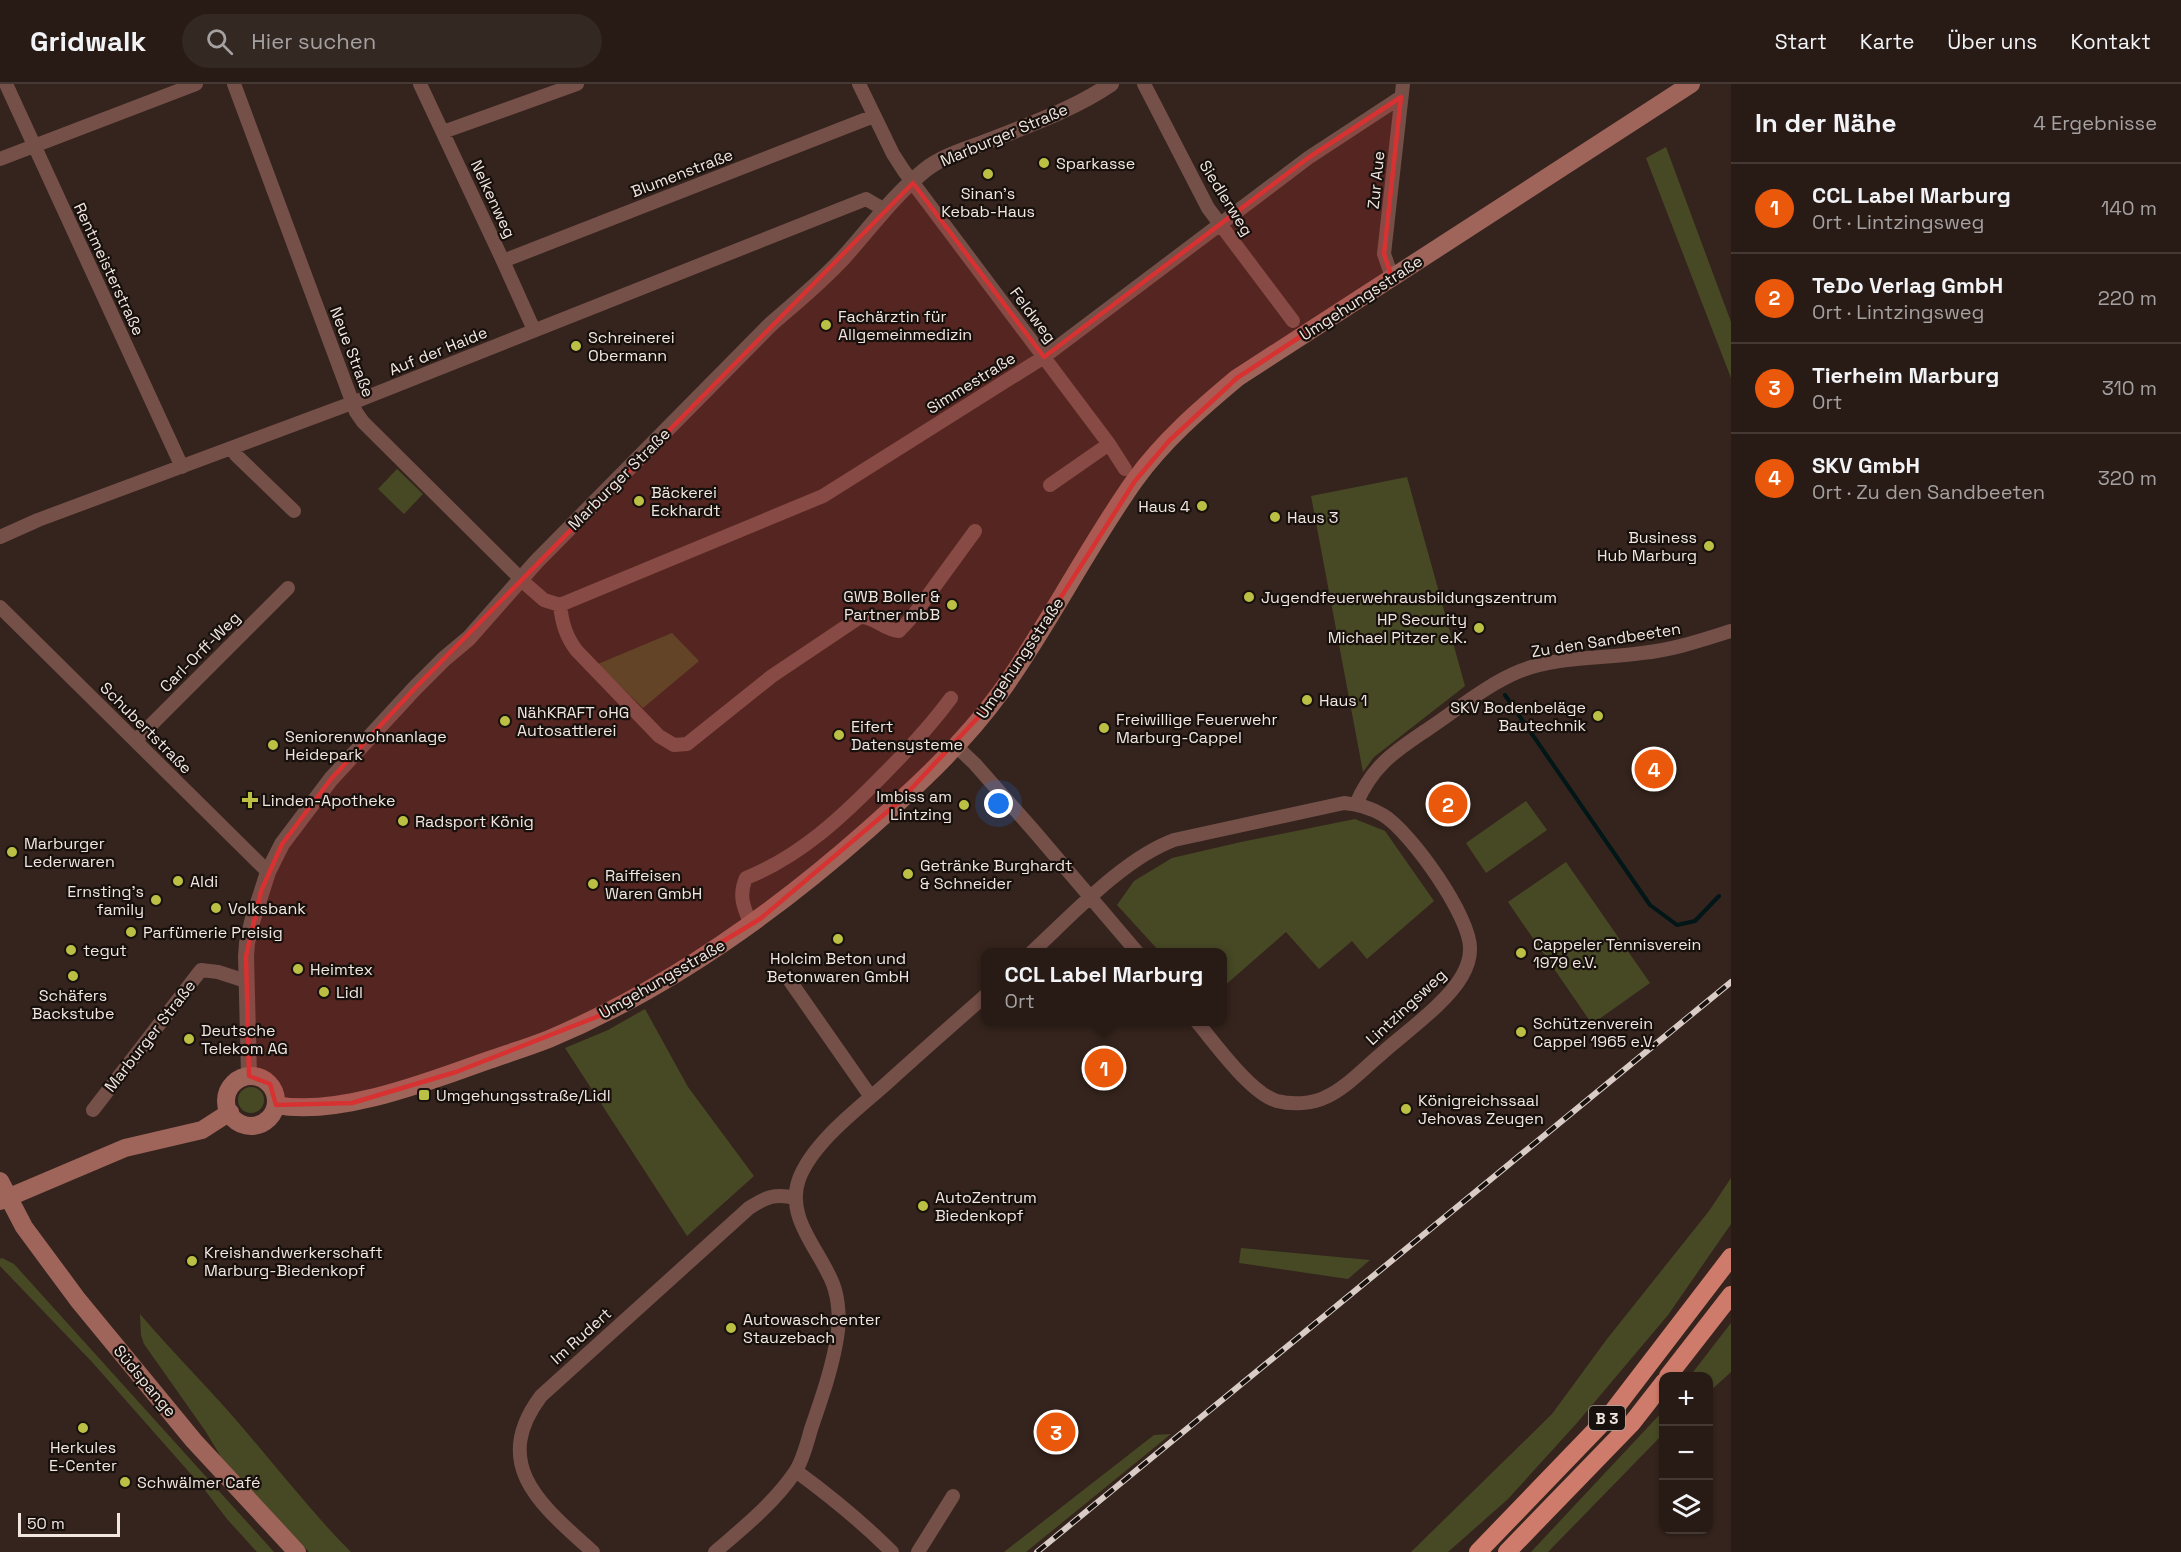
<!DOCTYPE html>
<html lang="de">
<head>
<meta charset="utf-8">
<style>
  :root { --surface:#281b16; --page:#342823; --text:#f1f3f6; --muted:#a5a1a1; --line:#443935; --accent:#ea580c }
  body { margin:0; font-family:"Space Grotesk",sans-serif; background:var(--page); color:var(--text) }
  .controls { position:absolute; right:18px; bottom:18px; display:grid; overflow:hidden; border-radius:12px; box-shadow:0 2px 4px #0004 }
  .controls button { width:54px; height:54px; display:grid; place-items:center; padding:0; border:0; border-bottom:2px solid var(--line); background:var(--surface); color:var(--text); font:30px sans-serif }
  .scale { position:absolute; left:18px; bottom:15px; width:102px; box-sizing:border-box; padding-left:6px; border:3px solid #f2e6e1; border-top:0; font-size:16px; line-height:21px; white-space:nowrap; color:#f2e6e1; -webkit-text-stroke:4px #17100c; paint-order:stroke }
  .you { position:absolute; left:999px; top:720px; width:21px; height:21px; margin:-15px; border:4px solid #fff; border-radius:50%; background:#1a73e8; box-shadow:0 0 0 9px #1a73e833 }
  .badge { display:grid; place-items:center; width:39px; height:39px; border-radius:50%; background:var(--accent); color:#fff; font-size:20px; font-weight:700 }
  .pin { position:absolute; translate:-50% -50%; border:3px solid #fff; box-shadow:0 2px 6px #0006 }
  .popup { position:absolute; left:981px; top:864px; width:246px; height:78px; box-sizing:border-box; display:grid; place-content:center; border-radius:12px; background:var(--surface); filter:drop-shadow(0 2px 4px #0005); font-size:20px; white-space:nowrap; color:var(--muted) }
  .popup b { font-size:22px; color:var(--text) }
  .popup::after { content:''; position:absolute; left:50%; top:100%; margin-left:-12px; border:12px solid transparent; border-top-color:var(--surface) }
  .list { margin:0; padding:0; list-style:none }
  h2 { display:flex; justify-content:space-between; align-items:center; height:78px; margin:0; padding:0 24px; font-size:26px }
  h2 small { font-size:20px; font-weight:400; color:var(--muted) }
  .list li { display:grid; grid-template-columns:39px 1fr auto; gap:18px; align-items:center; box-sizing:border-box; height:90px; padding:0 24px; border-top:2px solid var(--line) }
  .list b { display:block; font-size:22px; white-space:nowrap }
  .list p { margin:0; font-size:20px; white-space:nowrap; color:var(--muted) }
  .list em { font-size:20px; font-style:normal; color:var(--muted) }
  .icon { flex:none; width:33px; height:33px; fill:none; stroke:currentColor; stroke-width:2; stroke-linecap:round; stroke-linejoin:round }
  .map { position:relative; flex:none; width:1731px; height:1468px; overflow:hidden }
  header { display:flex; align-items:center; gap:36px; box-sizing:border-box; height:84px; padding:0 30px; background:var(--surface); border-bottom:2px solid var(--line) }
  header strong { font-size:28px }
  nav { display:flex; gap:33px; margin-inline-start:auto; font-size:21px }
  .search { width:420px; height:54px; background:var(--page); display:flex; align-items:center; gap:15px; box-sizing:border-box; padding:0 21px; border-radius:33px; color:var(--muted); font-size:22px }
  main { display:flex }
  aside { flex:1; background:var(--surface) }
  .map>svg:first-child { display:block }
  .green { fill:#474925 }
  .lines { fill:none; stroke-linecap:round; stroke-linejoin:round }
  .stream { stroke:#001617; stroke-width:4 }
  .minor { stroke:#755049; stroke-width:14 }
  .tertiary { stroke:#755049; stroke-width:16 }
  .secondary { stroke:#9f655a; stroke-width:18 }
  .trunk { stroke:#ce7b6c; stroke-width:18 }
  .rail-casing { stroke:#d9ccc7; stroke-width:6 }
  .rail { stroke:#17100c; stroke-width:4; stroke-dasharray:11; stroke-linecap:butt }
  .marked { fill:#d73231; fill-opacity:0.2; stroke:#d73231; stroke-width:4.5; stroke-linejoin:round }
  .poi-dot { fill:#bbc044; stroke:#17100c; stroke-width:2 }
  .labels { text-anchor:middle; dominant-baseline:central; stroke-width:4.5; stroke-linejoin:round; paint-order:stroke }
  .shield { fill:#17100c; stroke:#b0a6a1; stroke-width:1.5 }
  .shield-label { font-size:15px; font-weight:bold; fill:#f2e6e1 }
  .street-label { font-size:16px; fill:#f2e6e1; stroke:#17100c }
  .poi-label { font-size:16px; fill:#f2e6e1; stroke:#17100c; text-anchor:start }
</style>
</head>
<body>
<header>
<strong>Gridwalk</strong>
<div class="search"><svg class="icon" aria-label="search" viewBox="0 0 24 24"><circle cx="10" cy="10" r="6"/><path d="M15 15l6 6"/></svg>Hier suchen</div>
<nav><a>Start</a><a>Karte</a><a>Über uns</a><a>Kontakt</a></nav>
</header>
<main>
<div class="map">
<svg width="1731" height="1468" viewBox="0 0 1731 1468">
  <rect width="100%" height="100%" fill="#35241d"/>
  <path class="green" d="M1666 63 1731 238V294L1646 74Z
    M397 385 423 410 404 430 378 405Z
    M1407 393 1465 602 1374 673 1363 688 1311 412Z
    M672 549 699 577 643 624 598 580Z
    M1526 717 1547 746 1486 789 1466 759Z
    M1355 735 1385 747 1434 817 1367 875 1352 857 1319 885 1286 848 1223 903 1222 868H1160L1117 821 1134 797 1172 774 1241 758Z
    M1566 778 1650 899 1592 940 1508 818Z
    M645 925 688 1003 754 1092 687 1152 565 964 608 946Z
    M238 1016a13 13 0 1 1 26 0a13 13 0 1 1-26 0Z
    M1731 1094V1140L1668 1231 1576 1340 1508 1415 1448 1468H1411L1552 1330 1607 1255 1709 1127Z
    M1241 1164 1370 1176 1348 1195 1239 1179Z
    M2 1174 14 1180 274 1468H257L227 1435 204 1405 92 1278 0 1182V1175Z
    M140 1230C175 1271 213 1308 248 1350 282 1390 314 1431 351 1468H309L221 1373 206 1348 144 1260 141 1251Z
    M1731 1239V1288L1709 1308 1708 1292H1690Z
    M1663 1327V1350L1548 1468H1531Z
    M1171 1350 1026 1468H1004L1154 1351Z"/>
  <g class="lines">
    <path class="stream" d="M1505 611 1650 821 1677 841 1695 837 1719 812"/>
    <path class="minor" d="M6 0 182 383
      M234 0 356 328 363 338 528 502 544 516 560 521 823 412 1044 273 1308 74 1401 13
      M420 0 503 177 534 246
      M859 0 893 70 904 87 1109 360 1125 385
      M1144 0 1208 124 1293 237
      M443 48 577 0
      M0 75 196 0
      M503 177 874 32
      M1392 193 1384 170 1403 0
      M233 364 236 371 294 427
      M1050 401 1109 360
      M0 453 38 436 352 319 866 115 885 126
      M560 521C562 539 566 553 577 567L659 652 674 661 687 660 772 592 860 533C874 532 884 546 899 547L913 532 975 447
      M0 523 268 788
      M136 656 288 504
      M956 662 975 680 1034 747 1137 868
      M1356 720C1374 679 1396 667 1431 643 1459 624 1488 600 1520 587 1558 572 1602 575 1642 569 1673 566 1702 556 1731 547
      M751 841C744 824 738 812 746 794 801 772 843 732 884 690 908 666 931 641 951 614
      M1032 868C1072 831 1123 775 1174 756L1344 719C1358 720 1371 724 1383 731 1410 747 1472 834 1470 866 1470 875 1466 885 1462 892 1446 920 1404 949 1380 971 1363 985 1346 1004 1326 1013 1312 1020 1292 1021 1277 1017 1250 1009 1215 959 1197 938
      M790 897 871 1013
      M93 1026 201 886 218 888 246 897
      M796 1387C830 1412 862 1438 892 1468
      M593 1468C542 1422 489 1381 541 1312L749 1124C766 1113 775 1109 795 1114
      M715 1468C743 1444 774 1419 795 1388 803 1376 807 1359 811 1345 821 1316 832 1285 837 1254 840 1237 839 1216 833 1200 820 1166 785 1134 799 1095 813 1058 858 1025 887 999 920 969 953 940 986 911
      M918 1468 953 1412"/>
    <path class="tertiary" d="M249 992 246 872 247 859 252 838 268 788 282 760 331 695 415 604 444 575 469 554 536 478 770 241C795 219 821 198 844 173 870 144 894 111 925 86 941 73 964 66 983 59 1026 42 1073 26 1111 0"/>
    <path class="secondary" d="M226 1017a25 25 0 1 1 50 0a25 25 0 1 1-50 0Z
      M276 1021C339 1033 430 997 489 976 509 969 529 963 549 955 668 905 773 830 869 745 916 703 963 660 1000 609 1049 541 1086 465 1135 396 1163 357 1200 325 1237 294L1691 0
      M0 1097 24 1143 78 1216 194 1357 297 1468
      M0 1117 125 1064 202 1046 230 1028"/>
    <path class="trunk" d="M1668 1292 1731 1211
      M1478 1468 1610 1331 1731 1173
      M1507 1468 1632 1339 1664 1298"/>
    <g class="rail-casing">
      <path id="rail" d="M1037 1468 1731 898"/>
    </g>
    <use href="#rail" class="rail"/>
  </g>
  <path class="marked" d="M1401 13 1384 170 1392 193 1237 294 1169 357 1135 397 998 612 899 718 760 835 599 932 456 988 352 1019 276 1021 270 1000 249 992 246 872 261 807 282 760 331 695 415 604 913 99 1044 273 1308 74Z"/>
  <g class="poi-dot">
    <circle cx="1044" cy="79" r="6"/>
    <circle cx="988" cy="90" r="6"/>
    <circle cx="826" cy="241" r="6"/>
    <circle cx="576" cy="262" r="6"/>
    <circle cx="639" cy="417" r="6"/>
    <circle cx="1202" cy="422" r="6"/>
    <circle cx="1275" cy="433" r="6"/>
    <circle cx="1709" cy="462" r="6"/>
    <circle cx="1249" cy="513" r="6"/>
    <circle cx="952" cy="521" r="6"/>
    <circle cx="1479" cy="544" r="6"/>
    <circle cx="1307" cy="616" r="6"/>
    <circle cx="1598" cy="632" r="6"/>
    <circle cx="505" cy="637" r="6"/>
    <circle cx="1104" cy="644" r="6"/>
    <circle cx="839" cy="651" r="6"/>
    <circle cx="273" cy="661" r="6"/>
    <path d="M247 707h6v6h6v6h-6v6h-6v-6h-6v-6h6z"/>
    <circle cx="964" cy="721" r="6"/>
    <circle cx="403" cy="737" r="6"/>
    <circle cx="12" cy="768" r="6"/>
    <circle cx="908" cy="790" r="6"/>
    <circle cx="178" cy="797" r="6"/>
    <circle cx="593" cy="800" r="6"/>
    <circle cx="156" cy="816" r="6"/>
    <circle cx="216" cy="824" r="6"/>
    <circle cx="131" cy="848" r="6"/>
    <circle cx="838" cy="855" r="6"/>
    <circle cx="71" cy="866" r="6"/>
    <circle cx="1521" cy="869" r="6"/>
    <circle cx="298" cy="885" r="6"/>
    <circle cx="73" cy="892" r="6"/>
    <circle cx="324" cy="908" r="6"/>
    <circle cx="1521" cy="948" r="6"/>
    <circle cx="189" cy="955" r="6"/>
    <rect x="418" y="1005" width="12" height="12" rx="3"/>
    <circle cx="1406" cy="1025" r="6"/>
    <circle cx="923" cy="1122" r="6"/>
    <circle cx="192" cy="1177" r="6"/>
    <circle cx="731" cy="1244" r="6"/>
    <circle cx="83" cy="1344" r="6"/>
    <circle cx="125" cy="1398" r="6"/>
  </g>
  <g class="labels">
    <rect class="shield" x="1589" y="1322" width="36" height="24" rx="4.5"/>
    <g class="shield-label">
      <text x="1607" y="1334">B 3</text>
    </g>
    <g class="street-label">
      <text transform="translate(1004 51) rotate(-23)">Marburger Straße</text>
      <text transform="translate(682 89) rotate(-21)">Blumenstraße</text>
      <text transform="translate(1376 96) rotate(-84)">Zur Aue</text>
      <text transform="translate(1226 114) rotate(58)">Siedlerweg</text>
      <text transform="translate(493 115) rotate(65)">Nelkenweg</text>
      <text transform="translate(109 185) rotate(65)">Rentmeisterstraße</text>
      <text transform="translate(1361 214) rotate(-33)">Umgehungsstraße</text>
      <text transform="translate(1033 231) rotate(53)">Feldweg</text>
      <text transform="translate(438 267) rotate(-22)">Auf der Haide</text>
      <text transform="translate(352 268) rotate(69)">Neue Straße</text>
      <text transform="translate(971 299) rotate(-32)">Simmestraße</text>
      <text transform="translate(619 395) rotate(-45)">Marburger Straße</text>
      <text transform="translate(1606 556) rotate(-9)">Zu den Sandbeeten</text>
      <text transform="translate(200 568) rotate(-45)">Carl-Orff-Weg</text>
      <text transform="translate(1020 574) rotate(-56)">Umgehungsstraße</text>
      <text transform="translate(146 644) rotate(45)">Schubertstraße</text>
      <text transform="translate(662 895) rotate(-30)">Umgehungsstraße</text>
      <text transform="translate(1406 923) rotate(-43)">Lintzingsweg</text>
      <text transform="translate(150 952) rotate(-52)">Marburger Straße</text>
      <text transform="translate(581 1252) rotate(-42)">Im Rudert</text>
      <text transform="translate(145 1297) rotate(50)">Südspange</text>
    </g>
    <g class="poi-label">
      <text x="1056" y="79">Sparkasse</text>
      <text x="988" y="109" text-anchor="middle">Sinan's<tspan x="988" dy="18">Kebab-Haus</tspan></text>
      <text x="838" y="232">Fachärztin für<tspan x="838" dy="18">Allgemeinmedizin</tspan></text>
      <text x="588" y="253">Schreinerei<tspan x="588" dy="18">Obermann</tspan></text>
      <text x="651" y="408">Bäckerei<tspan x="651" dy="18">Eckhardt</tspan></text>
      <text x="1190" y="422" text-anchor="end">Haus 4</text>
      <text x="1287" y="433">Haus 3</text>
      <text x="1697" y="453" text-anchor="end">Business<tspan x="1697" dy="18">Hub Marburg</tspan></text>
      <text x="940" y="512" text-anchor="end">GWB Boller &amp;<tspan x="940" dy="18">Partner mbB</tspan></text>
      <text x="1261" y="513">Jugendfeuerwehrausbildungszentrum</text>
      <text x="1467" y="535" text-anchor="end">HP Security<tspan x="1467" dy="18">Michael Pitzer e.K.</tspan></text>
      <text x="1319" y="616">Haus 1</text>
      <text x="1586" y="623" text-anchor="end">SKV Bodenbeläge<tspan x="1586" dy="18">Bautechnik</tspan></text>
      <text x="517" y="628">NähKRAFT oHG<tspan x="517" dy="18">Autosattlerei</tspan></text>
      <text x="1116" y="635">Freiwillige Feuerwehr<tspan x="1116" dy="18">Marburg-Cappel</tspan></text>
      <text x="851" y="642">Eifert<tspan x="851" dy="18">Datensysteme</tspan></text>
      <text x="285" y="652">Seniorenwohnanlage<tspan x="285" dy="18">Heidepark</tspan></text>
      <text x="952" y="712" text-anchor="end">Imbiss am<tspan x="952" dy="18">Lintzing</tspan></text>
      <text x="262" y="716">Linden-Apotheke</text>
      <text x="415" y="737">Radsport König</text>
      <text x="24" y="759">Marburger<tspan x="24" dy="18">Lederwaren</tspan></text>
      <text x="920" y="781">Getränke Burghardt<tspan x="920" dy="18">&amp; Schneider</tspan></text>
      <text x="605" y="791">Raiffeisen<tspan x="605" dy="18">Waren GmbH</tspan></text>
      <text x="190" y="797">Aldi</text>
      <text x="144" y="807" text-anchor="end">Ernsting's<tspan x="144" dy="18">family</tspan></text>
      <text x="228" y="824">Volksbank</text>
      <text x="143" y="848">Parfümerie Preisig</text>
      <text x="1533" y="860">Cappeler Tennisverein<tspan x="1533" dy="18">1979 e.V.</tspan></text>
      <text x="83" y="866">tegut</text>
      <text x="838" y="874" text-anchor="middle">Holcim Beton und<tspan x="838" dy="18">Betonwaren GmbH</tspan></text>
      <text x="310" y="885">Heimtex</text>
      <text x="336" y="908">Lidl</text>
      <text x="73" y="911" text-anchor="middle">Schäfers<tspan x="73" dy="18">Backstube</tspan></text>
      <text x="1533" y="939">Schützenverein<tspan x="1533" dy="18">Cappel 1965 e.V.</tspan></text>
      <text x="201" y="946">Deutsche<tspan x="201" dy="18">Telekom AG</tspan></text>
      <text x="436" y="1011">Umgehungsstraße/Lidl</text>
      <text x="1418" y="1016">Königreichssaal<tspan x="1418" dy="18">Jehovas Zeugen</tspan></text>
      <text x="935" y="1113">AutoZentrum<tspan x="935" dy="18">Biedenkopf</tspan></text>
      <text x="204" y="1168">Kreishandwerkerschaft<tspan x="204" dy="18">Marburg-Biedenkopf</tspan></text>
      <text x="743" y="1235">Autowaschcenter<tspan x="743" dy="18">Stauzebach</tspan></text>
      <text x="83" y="1363" text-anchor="middle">Herkules<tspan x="83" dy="18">E-Center</tspan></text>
      <text x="137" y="1398">Schwälmer Café</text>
    </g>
  </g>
</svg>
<div class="controls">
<button>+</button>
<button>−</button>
<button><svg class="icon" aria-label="layers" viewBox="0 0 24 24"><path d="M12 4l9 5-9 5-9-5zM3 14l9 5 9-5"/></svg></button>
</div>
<div class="scale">50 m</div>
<div class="you"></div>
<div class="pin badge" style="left:1104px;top:984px">1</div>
<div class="popup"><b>CCL Label Marburg</b>Ort</div>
<div class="pin badge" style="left:1448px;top:720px">2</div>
<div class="pin badge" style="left:1056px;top:1348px">3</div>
<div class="pin badge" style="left:1654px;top:685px">4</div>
</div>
<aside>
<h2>In der Nähe<small>4 Ergebnisse</small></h2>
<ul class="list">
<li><span class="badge">1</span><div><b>CCL Label Marburg</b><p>Ort · Lintzingsweg</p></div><em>140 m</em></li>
<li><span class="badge">2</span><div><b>TeDo Verlag GmbH</b><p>Ort · Lintzingsweg</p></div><em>220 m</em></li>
<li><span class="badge">3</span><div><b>Tierheim Marburg</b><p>Ort</p></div><em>310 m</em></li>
<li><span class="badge">4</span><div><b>SKV GmbH</b><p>Ort · Zu den Sandbeeten</p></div><em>320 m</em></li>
</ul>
</aside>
</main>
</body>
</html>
